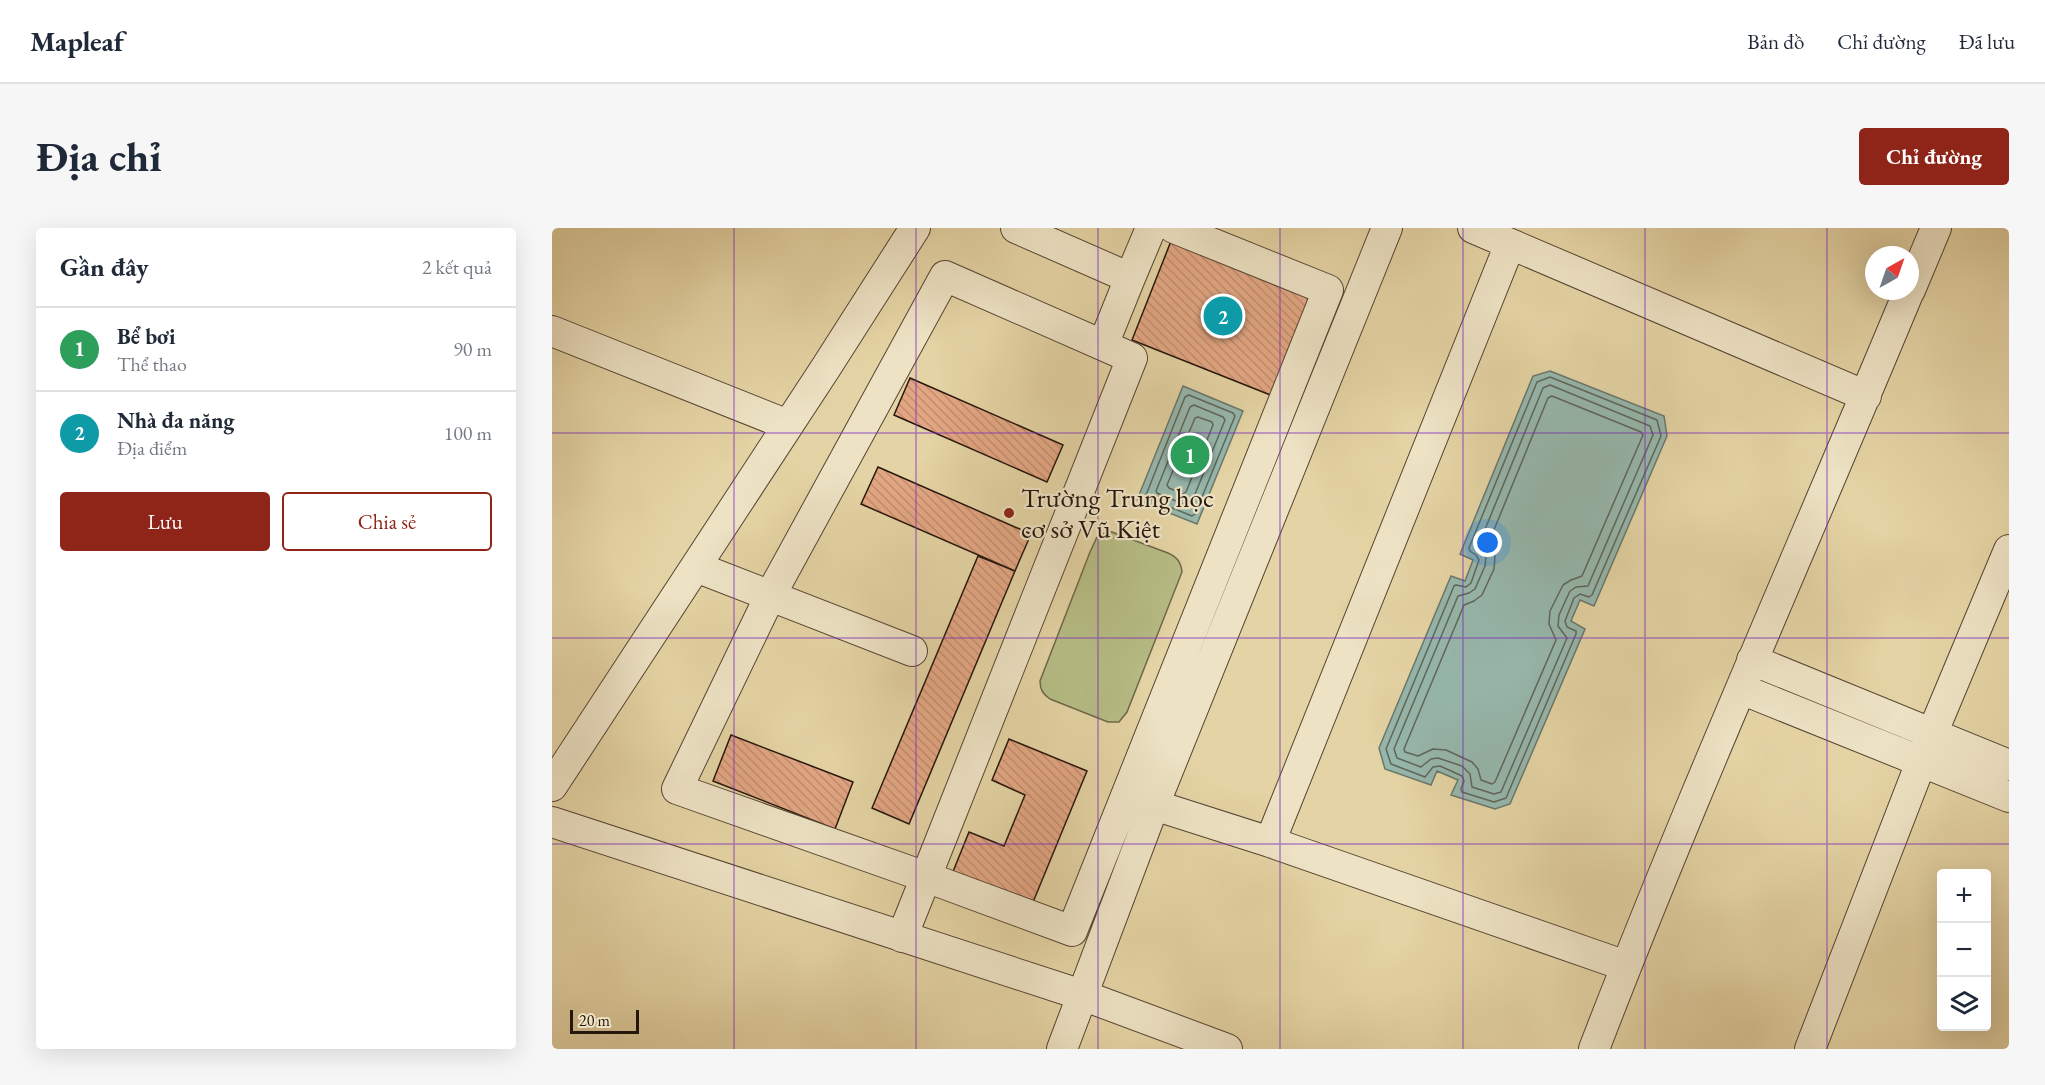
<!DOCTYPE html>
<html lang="vi">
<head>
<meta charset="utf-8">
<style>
  :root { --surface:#fff; --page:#f6f6f7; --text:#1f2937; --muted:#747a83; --line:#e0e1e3; --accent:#8f2418 }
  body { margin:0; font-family:"EB Garamond",serif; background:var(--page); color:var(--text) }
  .controls { position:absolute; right:18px; bottom:18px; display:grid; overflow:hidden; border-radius:6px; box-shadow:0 6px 24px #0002 }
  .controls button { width:54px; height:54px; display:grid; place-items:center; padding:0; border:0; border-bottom:2px solid var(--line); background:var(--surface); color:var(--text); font:30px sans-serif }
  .compass { position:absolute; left:1313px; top:18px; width:54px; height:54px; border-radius:50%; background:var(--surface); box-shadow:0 6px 24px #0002; rotate:40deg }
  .scale { position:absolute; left:18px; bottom:15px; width:69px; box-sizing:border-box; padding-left:6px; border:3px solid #27160c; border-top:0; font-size:16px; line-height:21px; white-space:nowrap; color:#27160c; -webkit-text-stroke:4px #ede2c4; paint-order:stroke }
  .you { position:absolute; left:936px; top:315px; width:21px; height:21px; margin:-15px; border:4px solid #fff; border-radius:50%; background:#1a73e8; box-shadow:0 0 0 9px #1a73e833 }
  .badge { display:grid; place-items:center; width:39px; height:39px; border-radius:50%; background:var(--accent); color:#fff; font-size:20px; font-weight:700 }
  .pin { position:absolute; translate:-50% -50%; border:3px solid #fff; box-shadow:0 2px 6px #0006 }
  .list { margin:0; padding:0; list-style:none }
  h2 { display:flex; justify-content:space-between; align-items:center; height:78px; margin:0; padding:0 24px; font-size:26px }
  h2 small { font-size:20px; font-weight:400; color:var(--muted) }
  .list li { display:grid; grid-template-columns:39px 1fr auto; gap:18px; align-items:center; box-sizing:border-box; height:84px; padding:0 24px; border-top:2px solid var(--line) }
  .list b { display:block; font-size:22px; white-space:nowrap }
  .list p { margin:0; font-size:20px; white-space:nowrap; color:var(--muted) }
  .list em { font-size:20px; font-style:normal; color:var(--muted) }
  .actions { display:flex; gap:12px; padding:18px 24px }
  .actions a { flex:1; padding:14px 0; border:2px solid var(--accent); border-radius:6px; text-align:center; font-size:21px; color:var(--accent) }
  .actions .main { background:var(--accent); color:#fff }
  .icon { flex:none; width:33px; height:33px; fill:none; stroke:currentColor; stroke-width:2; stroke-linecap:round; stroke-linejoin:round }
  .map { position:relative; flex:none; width:1457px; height:821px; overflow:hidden; border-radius:6px }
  header { display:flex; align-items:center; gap:36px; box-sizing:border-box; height:84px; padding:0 30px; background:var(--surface); border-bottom:2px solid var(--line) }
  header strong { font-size:28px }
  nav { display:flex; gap:33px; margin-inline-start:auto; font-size:21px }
  .intro { display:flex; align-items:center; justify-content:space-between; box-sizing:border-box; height:144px; padding:0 36px }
  h1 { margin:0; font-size:42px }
  .button { padding:15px 27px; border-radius:6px; background:var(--accent); color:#fff; font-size:21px; font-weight:700 }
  main { display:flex; gap:36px; padding:0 36px }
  aside { flex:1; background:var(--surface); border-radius:6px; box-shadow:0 6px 24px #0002 }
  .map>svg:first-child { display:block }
  .green { fill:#b6bc84; stroke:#6e6948; stroke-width:1.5 }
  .water { fill:#96b7ac; stroke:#6a776c; stroke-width:1.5 }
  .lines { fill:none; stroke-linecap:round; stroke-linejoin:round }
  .shore { stroke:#5e665c; stroke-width:1.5 }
  .building { fill:url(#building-back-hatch); stroke:#27160c; stroke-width:1.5 }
  .minor-casing { stroke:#564532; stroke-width:32 }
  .minor { stroke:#ede2c4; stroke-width:30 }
  .grid { fill:none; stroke:#7b2cbf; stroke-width:1.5; stroke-opacity:0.55 }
  .poi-dot { fill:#8f2418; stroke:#ede2c4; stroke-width:2 }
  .labels { text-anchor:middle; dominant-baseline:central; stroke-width:4.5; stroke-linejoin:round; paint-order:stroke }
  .poi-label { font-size:27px; fill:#27160c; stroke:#ede2c4; text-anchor:start }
</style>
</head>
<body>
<header>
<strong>Mapleaf</strong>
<nav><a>Bản đồ</a><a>Chỉ đường</a><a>Đã lưu</a></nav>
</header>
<div class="intro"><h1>Địa chỉ</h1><a class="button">Chỉ đường</a></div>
<main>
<aside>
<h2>Gần đây<small>2 kết quả</small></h2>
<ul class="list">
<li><span class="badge" style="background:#2e9e5b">1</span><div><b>Bể bơi</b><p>Thể thao</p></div><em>90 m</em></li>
<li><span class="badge" style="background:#0f9aa8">2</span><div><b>Nhà đa năng</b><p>Địa điểm</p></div><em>100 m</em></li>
</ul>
<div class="actions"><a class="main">Lưu</a><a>Chia sẻ</a></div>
</aside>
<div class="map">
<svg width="1457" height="821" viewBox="0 0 1457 821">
  <defs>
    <pattern id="building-back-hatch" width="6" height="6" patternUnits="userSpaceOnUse" patternTransform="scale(1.5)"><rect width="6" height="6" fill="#e2a683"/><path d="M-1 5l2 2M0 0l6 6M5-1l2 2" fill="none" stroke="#c28e70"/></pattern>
  </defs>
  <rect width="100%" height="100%" fill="#e4d3a4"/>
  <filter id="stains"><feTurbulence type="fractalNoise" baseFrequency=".00333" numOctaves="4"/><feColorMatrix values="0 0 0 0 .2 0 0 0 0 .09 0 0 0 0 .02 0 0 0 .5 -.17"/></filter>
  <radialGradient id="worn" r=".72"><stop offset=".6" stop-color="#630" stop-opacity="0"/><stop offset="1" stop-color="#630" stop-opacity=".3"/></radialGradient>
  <path class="green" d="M557 303 616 325C625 329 629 334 630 344L575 484 567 494H556L498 471C491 466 488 462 488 453L538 324 545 309Z"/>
  <path class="water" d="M998 143 1112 188 1115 208 1042 378 1028 372 1019 393 1033 401 958 576 943 581 899 567 906 552 885 543 879 557 833 541 827 520 899 348 913 353 921 332 908 326 981 148Z
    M631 158 691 183 645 296 585 272Z"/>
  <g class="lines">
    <path class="shore" d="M998 149 1105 192 1109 208 1040 367 1037 369 1028 366 1022 370 1013 393 1015 399 1024 403V406L954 570 942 574 910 564 909 561 912 553 910 548 888 538 881 539 873 549 839 536 834 521 902 358 904 357 914 359 919 355 927 332 924 327 918 323 917 320 985 154Z
      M998 157 1098 198 1101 207 1036 358 1024 359 1018 363 1007 387 1006 398 1015 410 949 564 942 566 920 559 918 546 910 538 886 530 879 531 869 539 845 530 842 521 906 368 917 365 923 361 933 338 934 328 927 316 991 160Z
      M637 167 681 185 683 188 643 286 640 288 596 270 594 267 633 169Z
      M1000 168 1089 204 1091 207 1030 348 1019 352 1011 357 998 383 997 396 1004 412 943 554 940 556 929 552 926 541 920 534 894 522 881 521 866 528 853 524 852 521 912 377 922 373 930 367 942 341 943 328 937 314 996 170Z
      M642 177 671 189 673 192 639 276 636 278 605 265 604 263 638 179Z
      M646 189 660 194 661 197 634 264 631 266 617 260 615 257 643 190Z"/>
  </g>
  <path class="building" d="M621 8 762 64 721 168 580 112Z
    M358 150 511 217 495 254 342 187Z
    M326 239 479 306 463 343 309 276Z
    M426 328 463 343 357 596 320 580Z
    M179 507 301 554 283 601 161 553Z
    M457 511 535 543 479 679 400 646 417 604 452 618 473 567 440 552Z"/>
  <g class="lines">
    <g class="minor-casing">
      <path id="minor" d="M464 0 578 50 551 117
        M921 0 1314 168
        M578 50 599 0
        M1358 62 1384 0
        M0 103 236 197
        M144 339 360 423
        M1200 432 1457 537
        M1189 461 1457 569
        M0 558 273 141 363 0
        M602 577 718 614 1074 738
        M0 594 530 767 675 821
        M718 614 958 16
        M350 709 374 649 580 130 393 48 218 368 125 561 374 649 520 703 776 62 622 0
        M510 821 602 577 835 0
        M1042 821C1140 566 1252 316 1357 63
        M1258 821 1380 506 1457 322"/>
    </g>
    <use href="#minor" class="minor"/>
  </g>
  <path class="grid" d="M182 0V821M364 0V821M546 0V821M728 0V821M911 0V821M1093 0V821M1275 0V821M0 205H1457M0 410H1457M0 616H1457"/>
  <circle class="poi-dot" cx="457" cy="285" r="6"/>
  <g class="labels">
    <g class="poi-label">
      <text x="469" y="269">Trường Trung học<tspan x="469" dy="31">cơ sở Vũ Kiệt</tspan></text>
    </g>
  </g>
  <rect width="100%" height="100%" filter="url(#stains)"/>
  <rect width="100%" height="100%" fill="url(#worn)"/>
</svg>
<div class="controls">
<button>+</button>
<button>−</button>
<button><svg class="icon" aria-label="layers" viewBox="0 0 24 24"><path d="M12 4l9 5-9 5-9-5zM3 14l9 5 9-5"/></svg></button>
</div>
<svg class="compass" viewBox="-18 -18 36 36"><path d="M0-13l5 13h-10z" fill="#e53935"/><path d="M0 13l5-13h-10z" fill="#747a83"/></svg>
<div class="scale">20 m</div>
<div class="you"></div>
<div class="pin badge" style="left:638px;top:227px;background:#2e9e5b">1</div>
<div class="pin badge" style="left:671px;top:88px;background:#0f9aa8">2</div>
</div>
</main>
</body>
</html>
